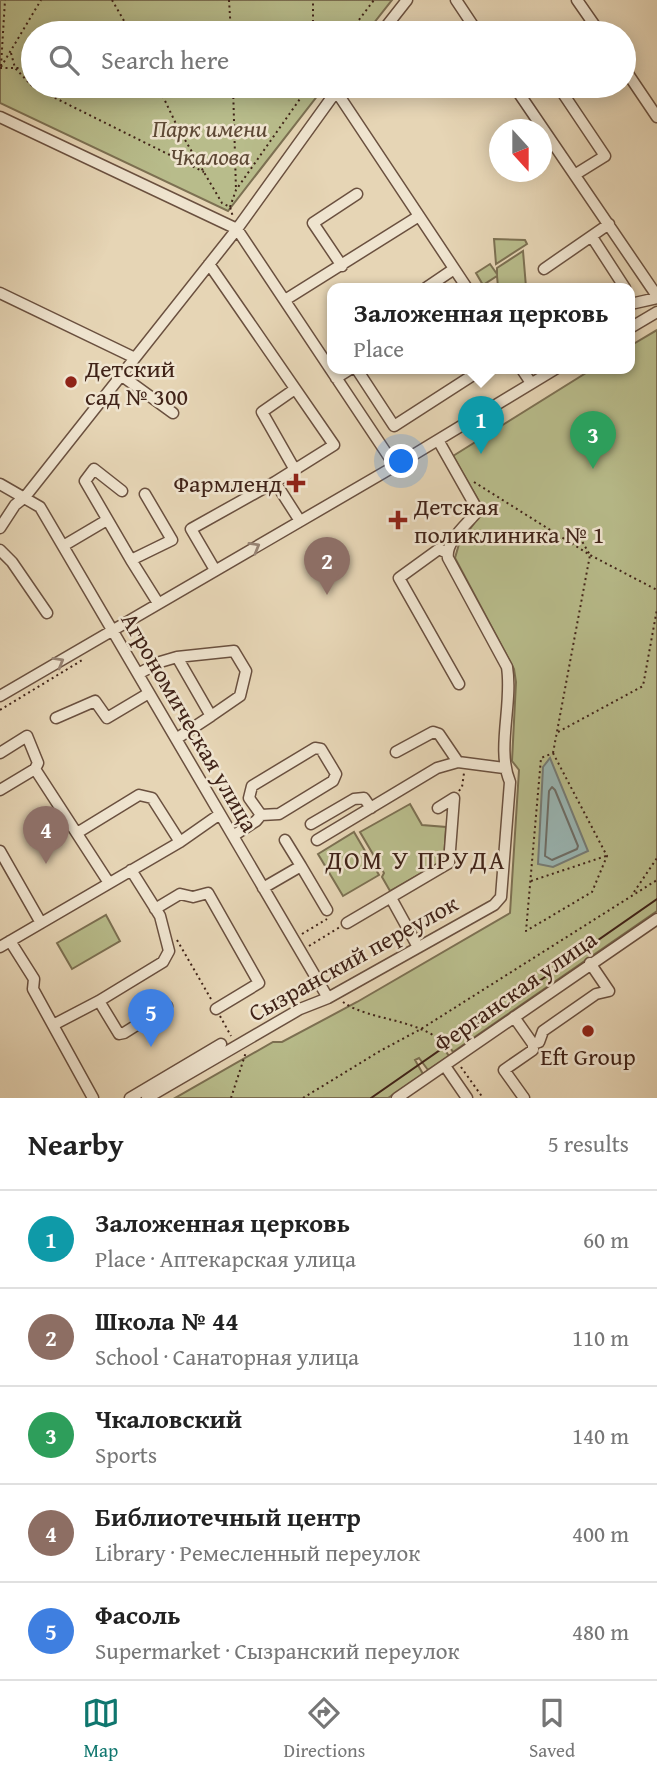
<!DOCTYPE html>
<html lang="en">
<head>
<meta charset="utf-8">
<style>
  :root { --surface:#fff; --page:#f2f2f2; --text:#222; --muted:#767676; --line:#e0e0e0; --accent:#0f766e }
  body { margin:0; font-family:"Gentium Book Plus",serif; background:var(--page); color:var(--text) }
  .compass { position:absolute; left:489px; top:119px; width:63px; height:63px; border-radius:50%; background:var(--surface); box-shadow:0 4px 18px #0003; rotate:159deg }
  .you { position:absolute; left:402px; top:462px; width:24px; height:24px; margin:-18px; border:5px solid #fff; border-radius:50%; background:#1a73e8; box-shadow:0 0 0 10px #1a73e833 }
  .badge { display:grid; place-items:center; width:46px; height:46px; border-radius:50%; background:var(--accent); color:#fff; font-size:23px; font-weight:700 }
  .pin { position:absolute; translate:-50% -58px; filter:drop-shadow(0 2px 4px #0008) }
  .pin::after { content:''; position:absolute; top:37px; width:24px; height:21px; background:inherit; clip-path:polygon(0 0,100% 0,50% 100%) }
  .popup { position:absolute; left:327px; top:283px; width:308px; height:91px; box-sizing:border-box; display:grid; place-content:center; border-radius:14px; background:var(--surface); filter:drop-shadow(0 2px 5px #0005); font-size:23px; white-space:nowrap; color:var(--muted) }
  .popup b { font-size:26px; color:var(--text) }
  .popup::after { content:''; position:absolute; left:50%; top:100%; margin-left:-14px; border:14px solid transparent; border-top-color:var(--surface) }
  .list { margin:0; padding:0; list-style:none }
  h2 { display:flex; justify-content:space-between; align-items:center; height:91px; margin:0; padding:0 28px; font-size:30px }
  h2 small { font-size:23px; font-weight:400; color:var(--muted) }
  .list li { display:grid; grid-template-columns:46px 1fr auto; gap:21px; align-items:center; box-sizing:border-box; height:98px; padding:0 28px; border-top:2px solid var(--line) }
  .list b { display:block; font-size:26px; white-space:nowrap }
  .list p { margin:0; font-size:23px; white-space:nowrap; color:var(--muted) }
  .list em { font-size:23px; font-style:normal; color:var(--muted) }
  .icon { flex:none; width:38px; height:38px; fill:none; stroke:currentColor; stroke-width:2; stroke-linecap:round; stroke-linejoin:round }
  .map { position:relative; flex:none; width:657px; height:1098px; overflow:hidden }
  .search { position:absolute; background:var(--surface); box-shadow:0 4px 18px #0003; left:21px; right:21px; top:21px; height:77px; display:flex; align-items:center; gap:18px; box-sizing:border-box; padding:0 24px; border-radius:38px; color:var(--muted); font-size:26px }
  .sheet { height:581px; background:var(--surface) }
  nav { display:flex; justify-content:space-around; align-items:center; box-sizing:border-box; height:98px; border-top:2px solid var(--line); background:var(--surface); font-size:19px; color:var(--muted) }
  nav a { display:grid; justify-items:center; gap:4px }
  nav .on { color:var(--accent) }
  .map>svg:first-child { display:block }
  .green { fill:#b8bc8b; stroke:#7c7052; stroke-width:2 }
  .water { fill:#99b7b6; stroke:#757c77; stroke-width:2 }
  .lines { fill:none; stroke-linecap:round; stroke-linejoin:round }
  .shore { stroke:#6c6d67; stroke-width:2 }
  .minor-casing { stroke:#6a503f; stroke-width:13 }
  .path { stroke:#402318; stroke-width:2; stroke-dasharray:2 3.5; stroke-linecap:butt }
  .minor { stroke:#efe4cf; stroke-width:10 }
  .tram { stroke:#402318; stroke-width:2 }
  .oneway { stroke:#988474 }
  .poi-dot { fill:#8f2418; stroke:#efe4cf; stroke-width:2.5 }
  .labels { text-anchor:middle; dominant-baseline:central; stroke-width:5; stroke-linejoin:round; paint-order:stroke }
  .park-label { font-size:24px; font-style:italic; fill:#5e4935; stroke:#efe4cf }
  .poi-label { font-size:24px; fill:#402318; stroke:#efe4cf; text-anchor:start }
  .street-label { font-size:24px; fill:#402318; stroke:#efe4cf }
  .neighbourhood-label { font-size:26px; letter-spacing:2px; fill:#402318; stroke:#efe4cf }
</style>
</head>
<body>
<div class="map">
<svg width="657" height="1098" viewBox="0 0 657 1098">
  <rect width="100%" height="100%" fill="#e6d5b5"/>
  <filter id="stains"><feTurbulence type="fractalNoise" baseFrequency=".00286" numOctaves="4"/><feColorMatrix values="0 0 0 0 .2 0 0 0 0 .09 0 0 0 0 .02 0 0 0 .5 -.17"/></filter>
  <radialGradient id="worn" r=".72"><stop offset=".6" stop-color="#630" stop-opacity="0"/><stop offset="1" stop-color="#630" stop-opacity=".3"/></radialGradient>
  <path class="green" d="M0 0H392L366 33H33V86H325L228 211 0 103Z
    M494 239 525 240 527 244 496 264Z
    M523 251 526 287H498L497 276 483 285 476 273 490 264 497 274V268Z
    M657 330V911L453 1052 445 1040 440 1043 449 1056 428 1070 419 1058 415 1060 423 1074 388 1098H175L273 1042H282L357 1002 510 913 519 770 512 761 516 682 514 669 455 558 459 544 484 510 453 456 594 368H630V346Z
    M410 804 422 825 446 827 444 860 390 891 382 877 384 873 360 832Z
    M354 832 379 875 343 896 318 854Z
    M106 915 120 941 72 969 57 943Z"/>
  <path class="water" d="M550 758 588 851 553 867 538 864 543 767Z"/>
  <g class="lines">
    <path class="shore" d="M552 787 555 790 578 846 577 849 552 860 545 856 549 791Z"/>
    <g class="minor-casing">
      <path id="minor" d="M456 0 478 33
        M577 0 600 33
        M381 33 407 0
        M624 68 657 117
        M514 86 657 296
        M558 86 605 156 576 174
        M336 91 467 288
        M0 117 237 229 395 466
        M592 237 625 288
        M209 264 334 445 275 482
        M342 266 313 223 357 194
        M544 269 609 224
        M426 288 454 269
        M0 293 135 358
        M285 300 419 216
        M635 303 657 298
        M630 328 657 312
        M356 368 394 426 484 368
        M521 368 531 383
        M122 376 173 413
        M336 378 352 368
        M295 470 262 412 295 389
        M0 484 40 507 328 998
        M122 491 94 469 85 481 131 560 172 540 145 494
        M0 528 15 505 25 497 237 229 340 86
        M63 546 107 520
        M0 550 12 562 47 613
        M447 553 439 549 399 578 459 684
        M131 560 158 603
        M215 570 191 529 275 482 300 521
        M177 657 234 651 246 671 240 696 211 716
        M138 674 160 662 177 657 211 716 176 739
        M0 696 395 466 557 368
        M56 718 95 701 107 718 149 693
        M396 752 433 732 439 734 458 762
        M0 753 27 736 38 763 35 769 109 883
        M0 790 35 769
        M311 824 354 799 364 798 371 808
        M77 833 139 795 152 798 180 842
        M233 836 256 821 261 815 279 814 333 781 336 774 321 749 315 748 252 786 249 798 261 815
        M317 840 437 768 458 762 504 768
        M0 851 41 923
        M301 866 327 910
        M263 888 301 866 285 840
        M391 898 418 947
        M155 909 180 894 193 897 208 893 259 983 216 1009
        M347 923 449 863 454 798 438 808
        M10 941 34 979 33 989 93 1098
        M0 947 180 842 220 814
        M99 1001 119 1034 124 1033 167 1006
        M514 1017 533 1044 539 1042 543 1031 596 994 609 991 590 963
        M53 1025 99 1001 163 962 169 951 160 916 131 870
        M445 1066 467 1098
        M130 1098 221 1044
        M147 1098 300 1009 328 998 494 905 501 897 510 782C496 749 513 704 507 667L448 558C445 542 467 524 476 513L477 509 438 440
        M397 1098 657 919
        M524 1098 504 1070 533 1050V1044"/>
    </g>
    <path class="path" d="M112 0 131 33
      M229 0 231 33
      M313 33V0
      M349 33 374 0
      M11 53 15 68 33 87 204 172
      M1 66 5 0
      M1 67 41 0
      M0 68H33
      M158 86 178 128 222 203 230 207 233 217
      M233 86 236 190
      M317 86 324 92
      M230 207 236 190 309 86
      M474 482 590 555 657 590
      M0 710 84 659
      M558 732 643 686 657 609
      M553 753 607 856 592 892 526 931 541 758Z
      M553 753 590 555 579 536
      M459 791 462 787 464 773
      M531 881 606 856
      M634 892 657 858
      M302 934 327 919
      M177 940 211 999
      M309 946 340 927
      M343 1002C370 1022 428 1018 450 1051
      M271 1004 277 1013
      M220 1016 231 1036
      M461 1067 483 1098
      M231 1098 246 1052
      M303 1098 380 1051 421 1029 657 880"/>
    <use href="#minor" class="minor"/>
    <path class="tram" d="M371 1098 657 899"/>
  </g>
  <defs><path id="oneway-chevron" d="M-2-3.5L2.5 0L-2 3.5" fill="none" stroke-width="1.6" stroke-linecap="round" stroke-linejoin="round" transform="scale(1.75)"/></defs>
  <g class="oneway">
    <use href="#oneway-chevron" transform="translate(255 547) rotate(-30)"/>
    <use href="#oneway-chevron" transform="translate(59 662) rotate(-30)"/>
  </g>
  <g class="poi-dot">
    <circle cx="71" cy="382" r="7"/>
    <path d="M292.5 472.5h7v7h7v7h-7v7h-7v-7h-7v-7h7z"/>
    <path d="M394.5 509.5h7v7h7v7h-7v7h-7v-7h-7v-7h7z"/>
    <circle cx="588" cy="1031" r="7"/>
  </g>
  <g class="labels">
    <g class="park-label">
      <text x="210" y="128">Парк имени<tspan x="210" dy="28">Чкалова</tspan></text>
    </g>
    <g class="poi-label">
      <text x="85" y="368">Детский<tspan x="85" dy="28">сад № 300</tspan></text>
      <text x="282" y="483" text-anchor="end">Фармленд</text>
      <text x="414" y="506">Детская<tspan x="414" dy="28">поликлиника № 1</tspan></text>
      <text x="588" y="1056" text-anchor="middle">Eft Group</text>
    </g>
    <g class="street-label">
      <text transform="translate(190 722) rotate(60)">Агрономическая улица</text>
      <text transform="translate(353 958) rotate(-29)">Сызранский переулок</text>
      <text transform="translate(515 991) rotate(-35)">Ферганская улица</text>
    </g>
    <g class="neighbourhood-label">
      <text x="416" y="859">ДОМ У ПРУДА</text>
    </g>
  </g>
  <rect width="100%" height="100%" filter="url(#stains)"/>
  <rect width="100%" height="100%" fill="url(#worn)"/>
</svg>
<svg class="compass" viewBox="-18 -18 36 36"><path d="M0-13l5 13h-10z" fill="#e53935"/><path d="M0 13l5-13h-10z" fill="#767676"/></svg>
<div class="you"></div>
<div class="pin badge" style="left:481px;top:454px;background:#0f9aa8">1</div>
<div class="popup"><b>Заложенная церковь</b>Place</div>
<div class="pin badge" style="left:327px;top:595px;background:#8d6e63">2</div>
<div class="pin badge" style="left:593px;top:469px;background:#2e9e5b">3</div>
<div class="pin badge" style="left:46px;top:864px;background:#8d6e63">4</div>
<div class="pin badge" style="left:151px;top:1047px;background:#3f7fe0">5</div>
<div class="search"><svg class="icon" aria-label="search" viewBox="0 0 24 24"><circle cx="10" cy="10" r="6"/><path d="M15 15l6 6"/></svg>Search here</div>
</div>
<section class="sheet">
<h2>Nearby<small>5 results</small></h2>
<ul class="list">
<li><span class="badge" style="background:#0f9aa8">1</span><div><b>Заложенная церковь</b><p>Place · Аптекарская улица</p></div><em>60 m</em></li>
<li><span class="badge" style="background:#8d6e63">2</span><div><b>Школа № 44</b><p>School · Санаторная улица</p></div><em>110 m</em></li>
<li><span class="badge" style="background:#2e9e5b">3</span><div><b>Чкаловский</b><p>Sports</p></div><em>140 m</em></li>
<li><span class="badge" style="background:#8d6e63">4</span><div><b>Библиотечный центр</b><p>Library · Ремесленный переулок</p></div><em>400 m</em></li>
<li><span class="badge" style="background:#3f7fe0">5</span><div><b>Фасоль</b><p>Supermarket · Сызранский переулок</p></div><em>480 m</em></li>
</ul>
</section>
<nav>
<a class="on"><svg class="icon" aria-label="map" viewBox="0 0 24 24"><path d="M3 6l6-2 6 2 6-2v14l-6 2-6-2-6 2zM9 4v14M15 6v14"/></svg>Map</a>
<a><svg class="icon" aria-label="directions" viewBox="0 0 24 24"><path d="M12 3l9 9-9 9-9-9zM9 14v-3h6M13 9l2 2-2 2"/></svg>Directions</a>
<a><svg class="icon" aria-label="saved" viewBox="0 0 24 24"><path d="M7 4h10v16l-5-4-5 4z"/></svg>Saved</a>
</nav>
</body>
</html>
